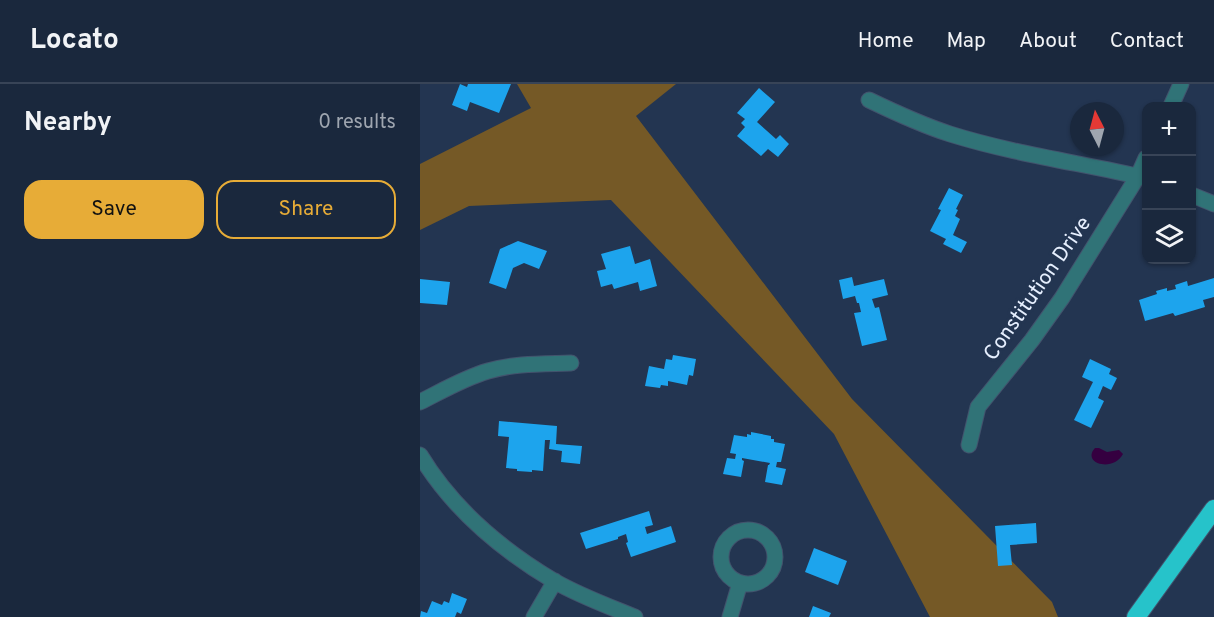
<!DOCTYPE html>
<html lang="en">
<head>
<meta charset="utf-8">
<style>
  :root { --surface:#1a283d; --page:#273448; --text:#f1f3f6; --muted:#9fa6b0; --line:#384457; --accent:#e7ac37 }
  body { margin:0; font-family:Overpass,sans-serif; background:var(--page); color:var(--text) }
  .controls { position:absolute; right:18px; top:18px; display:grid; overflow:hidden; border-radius:12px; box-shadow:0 2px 4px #0004 }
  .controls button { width:54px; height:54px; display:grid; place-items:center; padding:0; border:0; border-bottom:2px solid var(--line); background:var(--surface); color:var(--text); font:30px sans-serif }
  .compass { position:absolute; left:650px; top:18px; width:54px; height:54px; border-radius:50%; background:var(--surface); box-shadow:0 2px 4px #0004; rotate:354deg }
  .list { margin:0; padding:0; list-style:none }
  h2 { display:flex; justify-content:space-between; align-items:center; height:78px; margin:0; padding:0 24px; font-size:26px }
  h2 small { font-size:20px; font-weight:400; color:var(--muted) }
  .actions { display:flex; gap:12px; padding:18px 24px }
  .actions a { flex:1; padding:14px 0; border:2px solid var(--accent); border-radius:18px; text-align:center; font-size:21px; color:var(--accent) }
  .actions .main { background:var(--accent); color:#111 }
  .icon { flex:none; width:33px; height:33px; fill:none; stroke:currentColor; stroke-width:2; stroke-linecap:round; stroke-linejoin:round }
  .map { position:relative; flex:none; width:794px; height:533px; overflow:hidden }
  header { display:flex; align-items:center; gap:36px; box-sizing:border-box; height:84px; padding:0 30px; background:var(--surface); border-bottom:2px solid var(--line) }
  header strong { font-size:28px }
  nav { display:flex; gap:33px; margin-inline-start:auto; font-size:21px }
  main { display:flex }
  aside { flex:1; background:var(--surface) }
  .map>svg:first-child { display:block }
  .green { fill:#755926 }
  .water { fill:#350040 }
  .building { fill:#1da4ed }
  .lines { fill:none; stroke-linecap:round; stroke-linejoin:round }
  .minor-casing { stroke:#42536d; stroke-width:17 }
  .highway-casing { stroke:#42536d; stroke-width:20 }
  .minor { stroke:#307377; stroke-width:15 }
  .highway { stroke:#26c3ca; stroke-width:18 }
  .labels { text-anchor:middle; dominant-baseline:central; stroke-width:6; stroke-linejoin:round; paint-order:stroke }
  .street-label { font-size:21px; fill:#e6effe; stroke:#233551 }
</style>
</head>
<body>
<header>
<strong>Locato</strong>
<nav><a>Home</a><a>Map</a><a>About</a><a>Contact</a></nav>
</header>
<main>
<aside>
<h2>Nearby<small>0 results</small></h2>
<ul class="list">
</ul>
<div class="actions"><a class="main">Save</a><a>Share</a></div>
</aside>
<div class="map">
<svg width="794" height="533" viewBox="0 0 794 533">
  <rect width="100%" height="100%" fill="#233551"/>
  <path class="green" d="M97 0H256L216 32 432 315 632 518 638 533H510L414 350 191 116 49 122 0 146V80L111 24Z"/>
  <path class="water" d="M675 364H679L687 368 699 366 703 370C693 389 661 379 675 364Z"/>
  <path class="building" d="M40 0 47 3 48 0H91L79 29 50 18 47 27 32 21Z
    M339 4 355 18 337 38 356 55 360 51 369 60 358 73 348 65 341 72 317 52 325 43 321 39 325 35 317 29Z
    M529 104 543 111 536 125 538 126 535 132 540 135 533 151 547 158 541 169 523 160 526 155 510 147 521 126 518 125Z
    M98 157 127 167 119 185 104 179 93 184 86 205 69 199 80 165Z
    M210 162 215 180 230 175 237 202 220 207 218 198 194 205 192 200 181 203 177 187 186 185 181 170Z
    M432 193 434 202 464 195 468 211 452 215 455 224 459 223 467 256 442 262 434 229 441 228 439 219H437L435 212 423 215 419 196Z
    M794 194V213L783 216 785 223 755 232 753 229 725 237 719 216 737 210 736 207 747 204V207L756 205 755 201 767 197 768 202Z
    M0 195 30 198 27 221 0 219Z
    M253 271 276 275 273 292 269 291 267 301 248 297V302L241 301 240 304 225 302 229 282 244 285 246 275 252 276Z
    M670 275 691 285 689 290 697 294 691 306 683 302 678 314 684 317 671 344 654 336 673 298 662 293Z
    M79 337 137 342 136 360 162 362 160 380 141 378 142 367 129 365 130 356H125L123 387 112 386V388L97 387V385L86 384 89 353 78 352Z
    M331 348 351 352V355H354V358L365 360 361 378H357L356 383 366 385 362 401 345 398 348 381H349L350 379 322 374V376L324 377 321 393 303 390 307 374 315 375 316 370 310 369 314 351 327 353V350L331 351Z
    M229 427 233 441 225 443 227 450 251 442 256 458 211 473 206 459 208 458 206 450 198 453V455L166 465 160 449Z
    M616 439 617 459 590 461 592 481 578 482 575 442Z
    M394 464 427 477 418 501 385 488Z
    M32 509 47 515 41 530 37 528 35 533H0L1 527 7 529 12 517 22 521 24 517 29 519Z
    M393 522 411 529 409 533H389Z"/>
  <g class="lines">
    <g class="minor-casing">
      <path id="minor" d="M449 16C476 29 502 41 530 50 594 70 661 79 726 94
        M751 22 761 0
        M772 111 794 120
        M0 318C22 307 44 294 68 287 95 279 123 280 151 279
        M549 361 558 323 612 256 642 214 718 92 726 74
        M0 371C32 424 82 466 134 497 160 512 188 522 215 533
        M301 473a27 27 0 1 1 54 0a27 27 0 1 1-54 0Z
        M114 533 135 497
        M310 533 320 499"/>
    </g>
    <g class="highway-casing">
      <path id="highway" d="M716 533 794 425"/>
    </g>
    <use href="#minor" class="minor"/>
    <use href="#highway" class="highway"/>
  </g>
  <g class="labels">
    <g class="street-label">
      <text transform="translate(618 205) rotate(-55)">Constitution Drive</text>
    </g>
  </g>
</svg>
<div class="controls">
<button>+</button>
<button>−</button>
<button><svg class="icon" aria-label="layers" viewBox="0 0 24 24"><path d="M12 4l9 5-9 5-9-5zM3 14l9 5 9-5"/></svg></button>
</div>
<svg class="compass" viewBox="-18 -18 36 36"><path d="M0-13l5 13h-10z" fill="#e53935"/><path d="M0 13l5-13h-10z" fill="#9fa6b0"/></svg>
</div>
</main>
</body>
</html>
